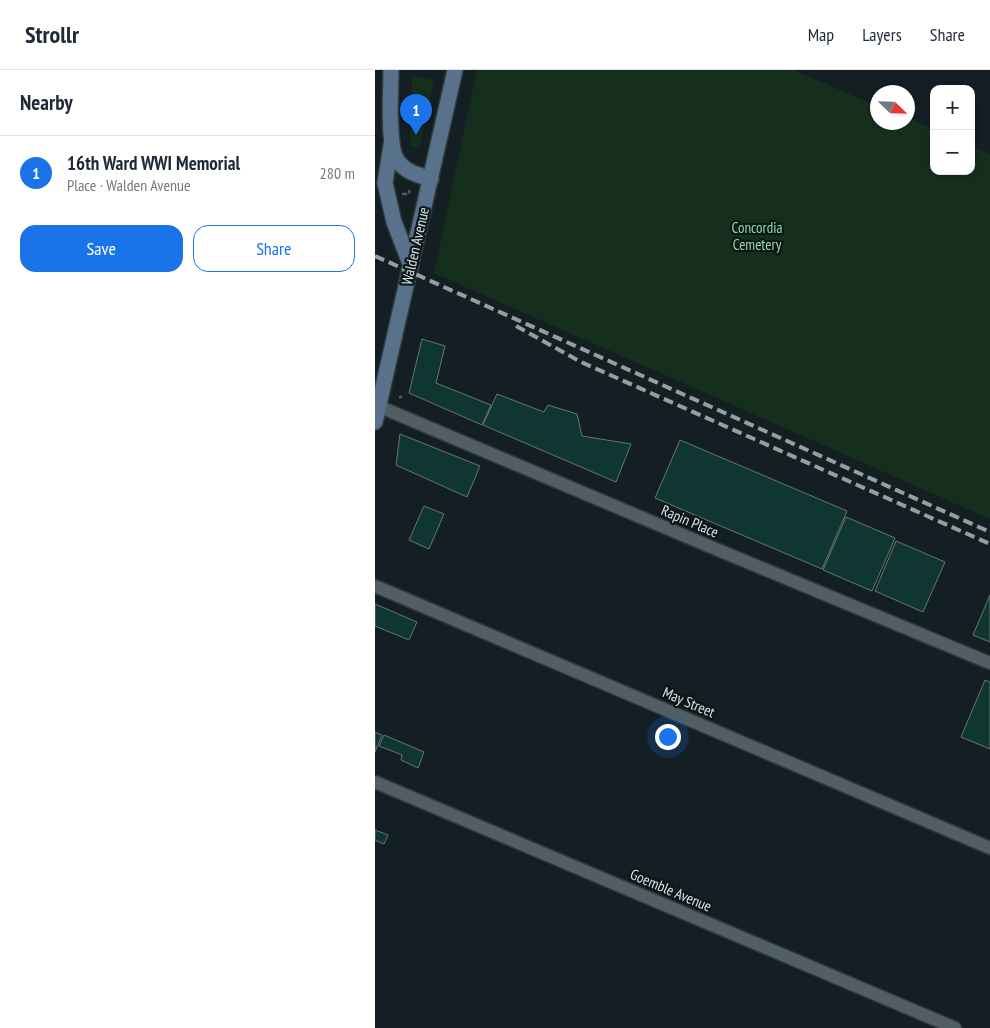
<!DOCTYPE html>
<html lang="en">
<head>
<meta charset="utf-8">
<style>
  :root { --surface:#fff; --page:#f6f6f7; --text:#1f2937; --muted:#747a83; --line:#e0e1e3; --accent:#1a73e8 }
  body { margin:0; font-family:"PT Sans Narrow",sans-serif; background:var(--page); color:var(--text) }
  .controls { position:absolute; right:15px; top:15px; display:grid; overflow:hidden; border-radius:10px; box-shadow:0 1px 4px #0004 }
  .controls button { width:45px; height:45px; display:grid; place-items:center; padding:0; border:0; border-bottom:1px solid var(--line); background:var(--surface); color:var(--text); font:25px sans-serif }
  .compass { position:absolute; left:495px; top:15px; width:45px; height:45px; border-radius:50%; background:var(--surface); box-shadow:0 1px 4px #0004; rotate:113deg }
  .you { position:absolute; left:292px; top:666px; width:18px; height:18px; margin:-12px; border:4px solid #fff; border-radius:50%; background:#1a73e8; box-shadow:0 0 0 8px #1a73e833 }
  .badge { display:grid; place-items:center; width:32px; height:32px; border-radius:50%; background:var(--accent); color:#fff; font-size:16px; font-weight:700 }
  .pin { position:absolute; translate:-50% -41px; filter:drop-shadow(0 1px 2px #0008) }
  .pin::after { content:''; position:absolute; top:26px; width:18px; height:15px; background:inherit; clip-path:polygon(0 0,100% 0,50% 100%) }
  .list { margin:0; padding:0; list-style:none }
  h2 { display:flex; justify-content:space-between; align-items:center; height:65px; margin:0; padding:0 20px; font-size:21px }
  h2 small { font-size:16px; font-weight:400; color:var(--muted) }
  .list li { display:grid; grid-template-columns:32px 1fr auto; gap:15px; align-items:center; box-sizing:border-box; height:75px; padding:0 20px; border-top:1px solid var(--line) }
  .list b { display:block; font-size:19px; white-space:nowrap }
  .list p { margin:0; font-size:16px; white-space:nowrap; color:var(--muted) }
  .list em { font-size:16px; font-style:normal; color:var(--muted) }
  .actions { display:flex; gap:10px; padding:15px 20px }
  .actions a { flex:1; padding:11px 0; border:1px solid var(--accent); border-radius:15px; text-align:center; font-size:18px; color:var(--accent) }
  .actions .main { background:var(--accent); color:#fff }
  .map { position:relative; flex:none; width:615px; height:958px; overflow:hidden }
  header { display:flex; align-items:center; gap:30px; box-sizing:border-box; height:70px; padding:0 25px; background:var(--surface); border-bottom:1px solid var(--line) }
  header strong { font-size:24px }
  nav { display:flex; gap:28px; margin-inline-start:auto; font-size:18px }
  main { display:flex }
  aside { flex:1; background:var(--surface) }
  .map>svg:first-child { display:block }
  .green { fill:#162f1d }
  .building { fill:#103631; stroke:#677673 }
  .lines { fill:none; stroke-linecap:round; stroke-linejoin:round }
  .street-casing { stroke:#32393c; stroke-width:15 }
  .secondary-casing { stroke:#32393c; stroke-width:18 }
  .path { stroke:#515b5f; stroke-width:2.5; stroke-dasharray:5 2.5; stroke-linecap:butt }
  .street { stroke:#515e63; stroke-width:12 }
  .secondary { stroke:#57728a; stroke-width:15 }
  .rail { stroke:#959fa1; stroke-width:4; stroke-dasharray:10 5; stroke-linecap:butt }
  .labels { text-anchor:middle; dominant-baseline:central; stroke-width:4.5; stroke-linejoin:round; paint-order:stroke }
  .park-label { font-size:15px; fill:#96dba5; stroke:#0a1619 }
  .street-label { font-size:15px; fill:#dae2e4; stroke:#0a1619 }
</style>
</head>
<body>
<header>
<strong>Strollr</strong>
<nav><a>Map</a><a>Layers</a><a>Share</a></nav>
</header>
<main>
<aside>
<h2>Nearby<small></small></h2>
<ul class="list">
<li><span class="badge">1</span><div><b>16th Ward WWI Memorial</b><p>Place · Walden Avenue</p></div><em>280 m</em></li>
</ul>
<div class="actions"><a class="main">Save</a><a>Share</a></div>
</aside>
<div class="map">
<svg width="615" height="958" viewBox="0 0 615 958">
  <rect width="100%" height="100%" fill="#131f23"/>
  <path class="green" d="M102 0H419L502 36V52H532L533 48 559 60V101H596V76L615 84V449L59 203Z
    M37 6 59 10 45 74 41 78 35 75Z"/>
  <path class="building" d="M47 269 70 276 61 313 116 335 107 355 34 323Z
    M122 324 169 342 173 335 202 344 207 366 256 374 241 412 108 355Z
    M25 364 105 396 92 427 21 395Z
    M305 370 472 441 447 499 280 428Z
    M49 436 69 444 54 479 34 470Z
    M471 447 520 468 497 521 448 500Z
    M521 471 570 492 548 542 500 521Z
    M615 525V572L598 565Z
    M0 534 42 552 34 570 0 556Z
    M610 610 615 612V679L586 667Z
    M0 662 7 665 0 682Z
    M9 665 49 682 43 698 26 690 27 685 4 676Z
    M0 760 13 765 9 774 0 770Z"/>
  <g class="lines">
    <g class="street-casing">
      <path id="street" d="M3 336 348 482 615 593
        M0 516 615 778
        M0 712 580 958"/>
    </g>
    <g class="secondary-casing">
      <path id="secondary" d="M16 0C16 20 12 75 22 90 30 102 43 105 56 109
        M16 75 10 113 19 152 36 196
        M0 352 80 0"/>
    </g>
    <path class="path" d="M27 124H34V120
      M24 328 27 326"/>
    <use href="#street" class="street"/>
    <use href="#secondary" class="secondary"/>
    <path class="rail" d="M0 186 615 462
      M141 256 206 292 615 474"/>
  </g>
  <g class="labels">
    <g class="park-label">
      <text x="382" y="157">Concordia<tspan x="382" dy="17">Cemetery</tspan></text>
    </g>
    <g class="street-label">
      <text transform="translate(40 176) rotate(-77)">Walden Avenue</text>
      <text transform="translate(315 451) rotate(23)">Rapin Place</text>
      <text transform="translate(314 632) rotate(23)">May Street</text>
      <text transform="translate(296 820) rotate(23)">Goemble Avenue</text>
    </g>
  </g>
</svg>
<div class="controls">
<button>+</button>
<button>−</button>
</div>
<svg class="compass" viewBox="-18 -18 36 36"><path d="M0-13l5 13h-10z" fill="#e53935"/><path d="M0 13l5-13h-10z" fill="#747a83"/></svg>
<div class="you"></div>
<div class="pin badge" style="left:41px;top:65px">1</div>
</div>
</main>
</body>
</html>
